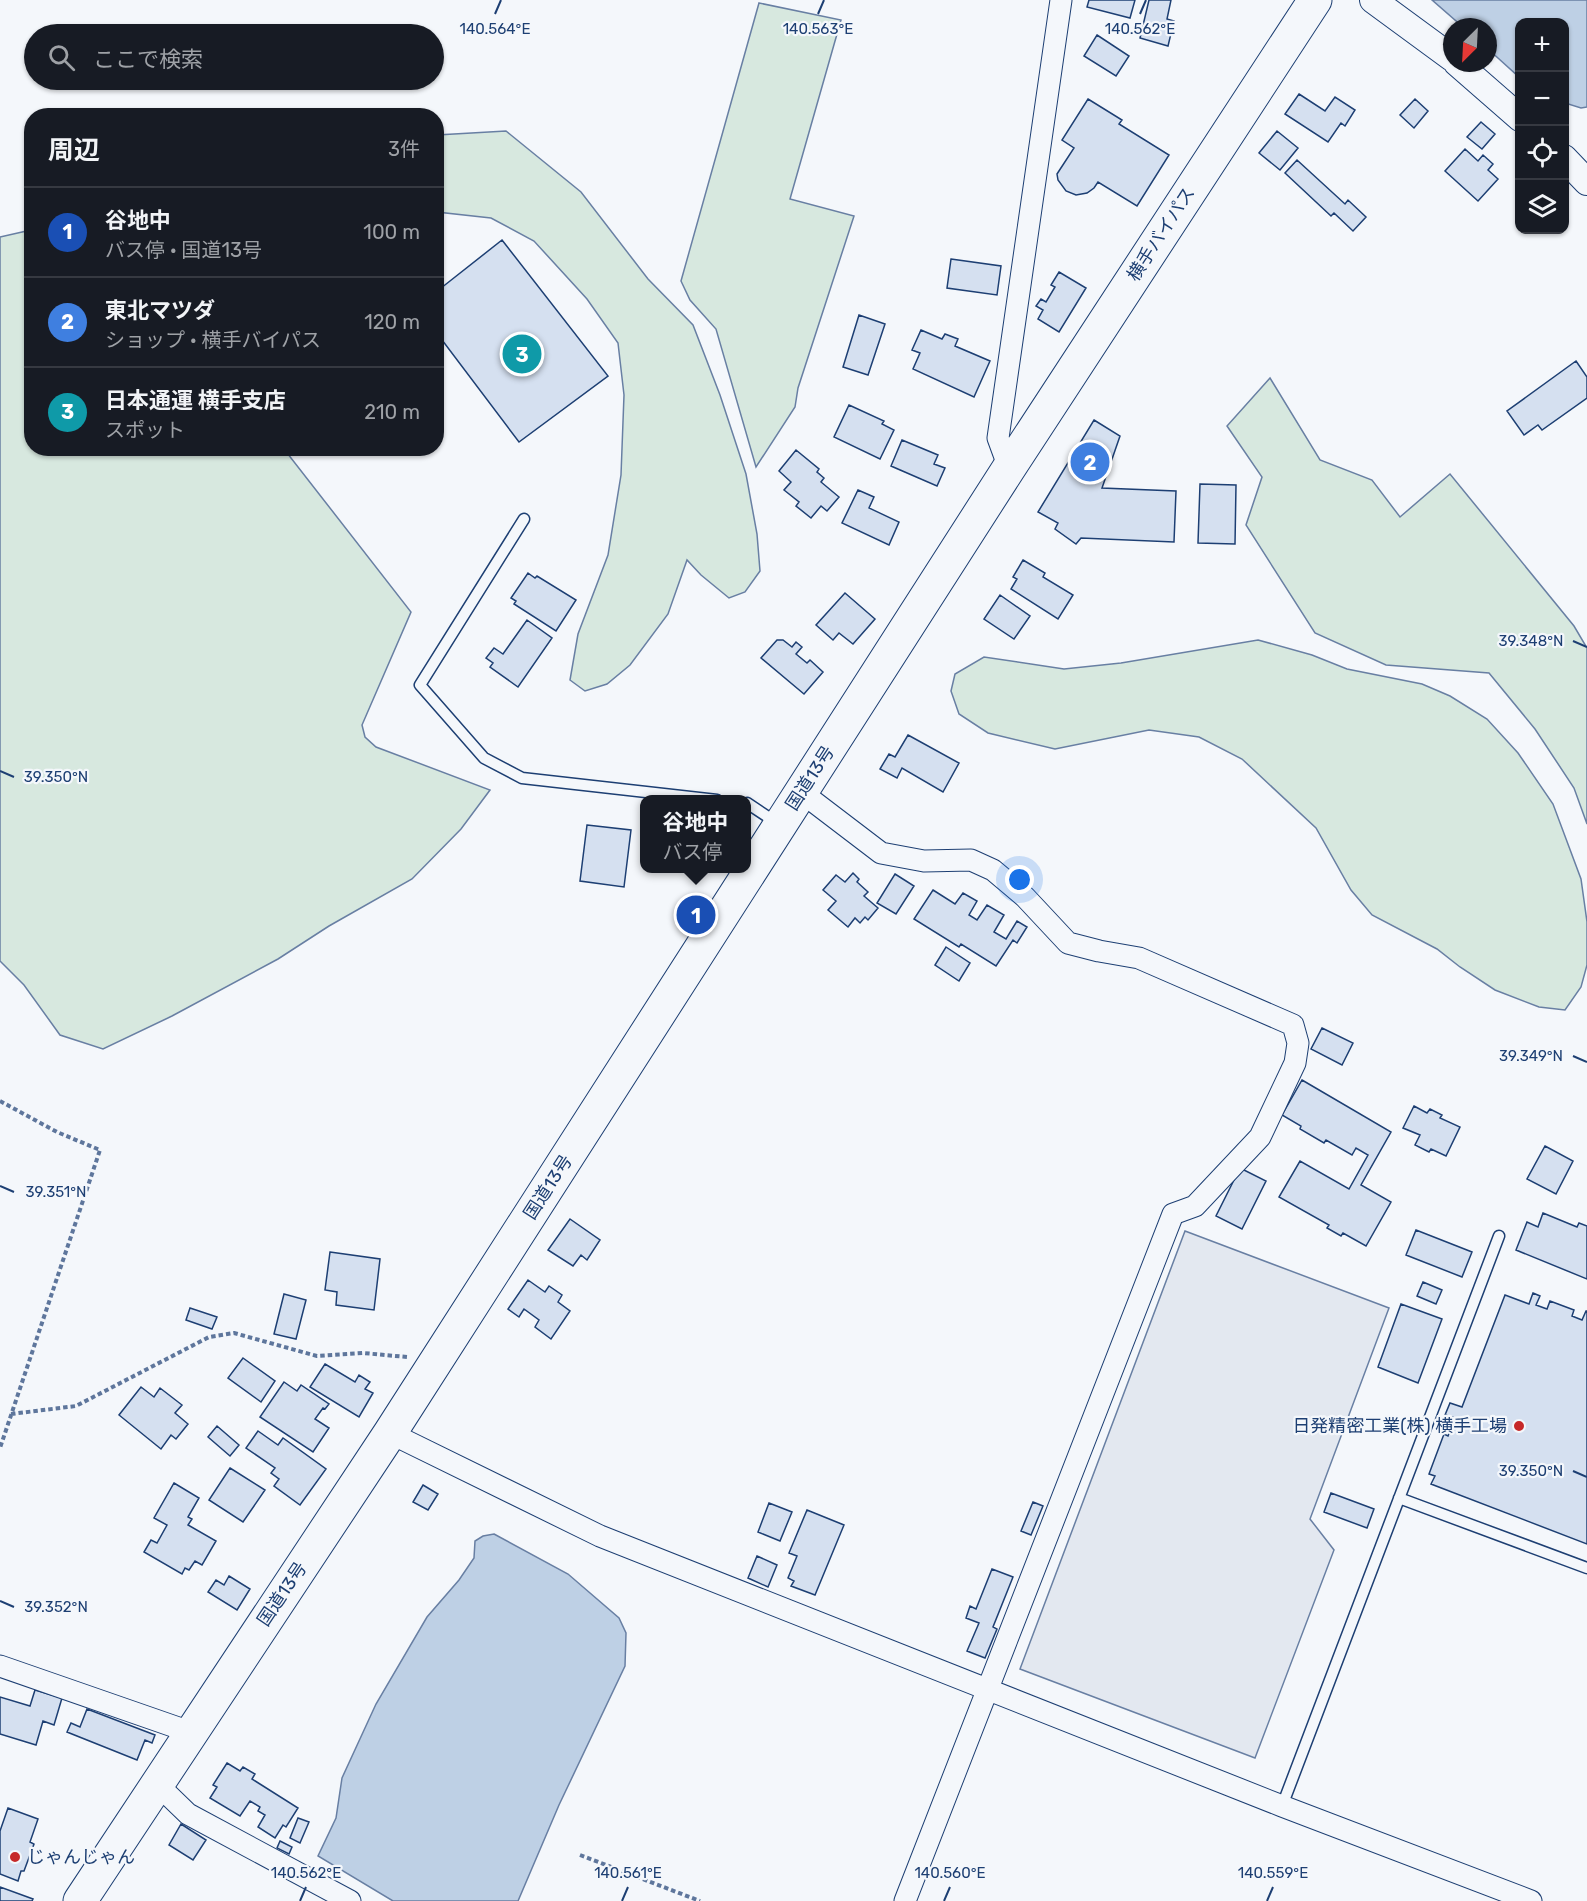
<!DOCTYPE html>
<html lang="ja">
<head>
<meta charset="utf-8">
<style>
  :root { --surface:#171b24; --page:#20242c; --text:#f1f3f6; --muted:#9ea1a6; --line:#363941; --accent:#0f766e }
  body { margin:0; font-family:Rubik,"Noto Sans JP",sans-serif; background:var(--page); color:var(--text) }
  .controls { position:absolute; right:18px; top:18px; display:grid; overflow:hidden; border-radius:12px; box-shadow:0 2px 4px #0004 }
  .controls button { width:54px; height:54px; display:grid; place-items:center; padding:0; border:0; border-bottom:2px solid var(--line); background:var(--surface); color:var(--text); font:30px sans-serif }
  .compass { position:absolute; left:1443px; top:18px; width:54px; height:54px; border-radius:50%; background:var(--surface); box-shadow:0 2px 4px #0004; rotate:204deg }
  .you { position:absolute; left:1020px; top:880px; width:21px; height:21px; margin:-15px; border:4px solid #fff; border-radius:50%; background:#1a73e8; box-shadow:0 0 0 9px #1a73e833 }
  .badge { display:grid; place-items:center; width:39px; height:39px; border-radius:50%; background:var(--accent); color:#fff; font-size:20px; font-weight:700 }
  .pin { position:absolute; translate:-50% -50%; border:3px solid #fff; box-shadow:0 2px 6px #0006 }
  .popup { position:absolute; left:640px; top:795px; width:111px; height:78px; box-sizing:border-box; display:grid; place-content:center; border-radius:12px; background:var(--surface); filter:drop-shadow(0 2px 4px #0005); font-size:20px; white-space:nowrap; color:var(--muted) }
  .popup b { font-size:22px; color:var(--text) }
  .popup::after { content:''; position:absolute; left:50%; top:100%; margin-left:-12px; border:12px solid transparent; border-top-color:var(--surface) }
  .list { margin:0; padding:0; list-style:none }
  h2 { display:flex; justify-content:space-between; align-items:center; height:78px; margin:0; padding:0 24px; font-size:26px }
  h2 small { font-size:20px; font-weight:400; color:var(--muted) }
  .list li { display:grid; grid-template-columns:39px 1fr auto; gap:18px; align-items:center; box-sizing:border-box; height:90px; padding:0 24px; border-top:2px solid var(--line) }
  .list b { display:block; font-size:22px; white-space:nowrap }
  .list p { margin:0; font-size:20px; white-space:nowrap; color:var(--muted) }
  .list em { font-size:20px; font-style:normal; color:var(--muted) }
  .icon { flex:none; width:33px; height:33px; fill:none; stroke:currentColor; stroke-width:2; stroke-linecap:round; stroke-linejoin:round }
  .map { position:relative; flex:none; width:1587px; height:1901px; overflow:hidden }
  .search { position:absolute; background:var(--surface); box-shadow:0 2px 4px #0004; left:24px; top:24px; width:420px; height:66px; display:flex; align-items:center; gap:15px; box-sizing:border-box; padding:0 21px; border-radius:33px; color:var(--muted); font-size:22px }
  .panel { position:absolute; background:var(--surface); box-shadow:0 2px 4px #0004; left:24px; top:108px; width:420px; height:348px; border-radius:24px }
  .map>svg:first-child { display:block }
  .green { fill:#d7e8df; stroke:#687fa3; stroke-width:1.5 }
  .parking { fill:#e3e8f0; stroke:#687fa3; stroke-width:1.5 }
  .water { fill:#bed0e5; stroke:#687fa3; stroke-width:1.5 }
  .building { fill:#d5e0f0; stroke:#1d3f73; stroke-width:1.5 }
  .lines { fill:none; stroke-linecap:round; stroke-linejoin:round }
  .service-casing { stroke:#1d3f73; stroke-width:13 }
  .minor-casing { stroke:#1d3f73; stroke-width:23 }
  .tertiary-casing { stroke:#1d3f73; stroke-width:28 }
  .trunk-casing { stroke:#1d3f73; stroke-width:35 }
  .path { stroke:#5e769c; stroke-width:4; stroke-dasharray:4.5 3; stroke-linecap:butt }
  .service { stroke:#f4f7fb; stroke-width:10 }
  .minor { stroke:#f4f7fb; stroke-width:21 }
  .tertiary { stroke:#f4f7fb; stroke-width:26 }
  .trunk { stroke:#f4f7fb; stroke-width:33 }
  .ticks { fill:none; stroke:#1d3f73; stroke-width:2 }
  .poi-dot { fill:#c62828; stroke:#f4f7fb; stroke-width:2 }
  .labels { text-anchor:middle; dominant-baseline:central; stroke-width:4.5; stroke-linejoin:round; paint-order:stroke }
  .street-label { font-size:18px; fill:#1d3f73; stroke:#f4f7fb }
  .poi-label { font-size:18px; fill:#1d3f73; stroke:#f4f7fb; text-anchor:end }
  .ticks-label { font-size:15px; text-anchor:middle; fill:#1d3f73; stroke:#f4f7fb; stroke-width:4.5; stroke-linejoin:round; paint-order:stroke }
</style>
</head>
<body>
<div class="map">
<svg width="1587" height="1901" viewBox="0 0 1587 1901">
  <rect width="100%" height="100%" fill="#f4f7fb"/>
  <path class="green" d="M759 3 841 20 790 199 854 216 798 388 795 407 756 467 716 329 690 300 681 281Z
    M506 131 581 192 648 279 693 325 720 395 746 474 757 534 760 571 745 592 729 598 701 575 687 560 668 614 630 665 607 684 585 691 570 680 578 634 608 555 621 475 624 395 618 343 587 299 534 241 491 218 437 212V135Z
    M31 230 32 448 284 449 411 612 362 725 365 737 376 747 490 790 461 829 412 879 329 926 278 959 172 1016 103 1049 60 1035 24 985 0 961V237Z
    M1270 378 1320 460 1372 480 1400 517 1450 474 1574 626 1587 648V824L1574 788 1535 729 1489 673 1386 665 1315 633 1246 525 1262 477 1227 426Z
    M1258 640 1312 655 1347 669 1422 684 1450 696 1487 719 1518 753 1553 804 1581 879 1587 922V965L1581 987 1565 1010 1539 1007 1495 990 1460 967 1437 949 1372 915 1351 890 1316 828 1242 759 1199 737 1149 730 1055 749 988 733 959 714 951 691 955 674 984 657 1064 669 1121 663Z"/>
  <path class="parking" d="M1185 1231 1389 1308 1310 1519 1334 1550 1255 1758 1020 1669Z"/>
  <path class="water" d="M1432 0H1587V107L1581 108 1565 103 1564 22H1520L1519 77 1488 49V27H1463Z
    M494 1534 568 1574 619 1618 626 1633 625 1666 559 1805 518 1901H393L318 1856 336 1818 342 1778 376 1704 427 1617 459 1580 474 1558 475 1541 483 1536Z"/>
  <path class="building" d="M1089 0H1135L1130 18 1087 7Z
    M1149 0H1171L1167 19 1174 21 1168 46 1140 38Z
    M1097 35 1129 56 1116 76 1084 56Z
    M1299 94 1325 111 1335 97 1355 110 1345 126 1341 123 1328 142 1285 114Z
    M1088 99 1122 120 1119 124 1169 155 1137 206 1098 182 1094 188 1087 193 1076 195 1066 191 1058 180 1057 174 1074 148 1062 140Z
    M1415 99 1428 111 1414 128 1400 115Z
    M1481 122 1495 134 1482 149 1467 137Z
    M1277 131 1298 148 1280 170 1259 153Z
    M1465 149 1478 161 1483 155 1493 164 1488 170 1498 179 1478 201 1445 171Z
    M1297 160 1345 204 1348 200 1366 217 1353 231 1334 213 1331 216 1285 173Z
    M502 240 608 376 519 442 436 332V292Z
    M951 259 1001 266 997 295 947 288Z
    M1059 272 1086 288 1059 332 1038 319 1043 310 1036 306 1041 299 1046 302 1055 287 1051 285Z
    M859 315 885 324 868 375 843 367Z
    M921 330 942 339 945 334 958 339 955 346 990 361 974 397 913 369 920 353 912 350Z
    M1576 361 1587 377V398L1542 430 1538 425 1524 435 1507 411Z
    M849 405 884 421 882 424 894 430 880 459 834 437Z
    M1094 420 1120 436 1102 488 1176 491 1174 542 1081 538 1076 544 1055 529 1058 523 1038 512Z
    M902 440 938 455 934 464 945 468 937 486 891 466Z
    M796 450 819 469 817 472 824 478 821 482 839 497 827 511 821 506 811 518 796 506 799 502 784 490 791 482 779 471Z
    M1200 484 1236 485 1235 544 1198 543Z
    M858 490 874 497 869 508 899 522 889 545 842 523Z
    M1023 560 1045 573 1043 577 1073 595 1058 619 1011 589 1017 579 1013 577Z
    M528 573 535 578 537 576 576 600 556 631 514 604 516 601 511 598Z
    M845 593 875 619 853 644 839 633 833 640 816 625Z
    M1000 595 1030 616 1014 639 984 619Z
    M527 620 552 638 518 687 490 667 493 663 486 658 494 648 503 654Z
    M777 640H783L792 647 796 642 802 647 796 654 807 663 810 660 823 672 804 694 761 658Z
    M908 735 959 763 943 792 902 768 897 778 880 769 889 754 895 757Z
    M587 825 631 830 624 887 580 881Z
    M853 873 859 879 857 882 868 892 864 896 878 908 868 920 865 917 860 923 855 918 848 927 828 910 836 901 823 890 836 875 845 882Z
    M895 874 914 886 896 914 877 903Z
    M933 890 955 904 963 893 977 901 969 915 977 920 987 905 1004 915 994 932 1006 939 1017 921 1027 927 1017 943 1013 940 996 966 961 944 959 947 914 919Z
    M946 947 970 963 959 981 935 965Z
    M1322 1028 1353 1043 1342 1065 1311 1049Z
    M1302 1080 1391 1132 1361 1185 1391 1202 1366 1246 1343 1233 1341 1236 1327 1228 1329 1225 1279 1197 1300 1161 1349 1189 1368 1155 1356 1148 1352 1155 1326 1140 1324 1143 1300 1129 1301 1126 1282 1115Z
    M1414 1106 1427 1113 1430 1109 1442 1115 1440 1118 1460 1127 1446 1156 1431 1149 1429 1152 1415 1145 1420 1135 1403 1128Z
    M1545 1146 1573 1161 1556 1194 1527 1179Z
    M1240 1168 1266 1181 1242 1229 1216 1216Z
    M1543 1213 1577 1227 1579 1223 1587 1226V1279L1516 1250 1527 1222 1538 1227Z
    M570 1219 600 1240 587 1260 581 1255 573 1266 548 1250Z
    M1416 1230 1472 1252 1462 1277 1406 1255Z
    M330 1252 380 1259 374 1310 336 1305 337 1292 325 1290Z
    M528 1280 545 1292 549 1286 562 1295 558 1302 570 1311 551 1339 535 1327 539 1320 524 1309 519 1317 508 1309Z
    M1423 1282 1442 1290 1436 1304 1417 1296Z
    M1533 1293 1540 1296 1536 1305 1547 1309 1550 1301 1574 1310 1572 1316 1582 1320 1586 1311H1587V1544L1431 1484 1435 1476 1429 1474 1444 1434 1448 1436 1455 1418 1445 1415 1450 1403 1462 1407 1505 1295 1529 1304Z
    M284 1294 306 1300 296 1339 274 1334Z
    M1401 1304 1442 1319 1418 1383 1378 1367Z
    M190 1308 217 1317 212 1329 186 1320Z
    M243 1358 275 1381 261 1402 228 1378Z
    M325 1364 355 1382 359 1375 370 1382 365 1389 373 1393 359 1417 310 1387Z
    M284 1382 297 1391 301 1385 329 1404 325 1409 323 1408 315 1419 329 1428 313 1452 260 1417Z
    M141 1387 154 1397 160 1388 182 1405 175 1413 188 1424 176 1439 171 1435 161 1449 119 1415Z
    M217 1426 239 1445 230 1456 208 1437Z
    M258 1431 278 1445 283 1438 326 1469 300 1505 274 1486 279 1479 271 1473 275 1468 246 1448Z
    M230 1468 265 1490 243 1522 209 1500Z
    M174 1483 199 1498 188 1517 192 1519 188 1525 216 1541 202 1565 195 1561 189 1570 185 1568 182 1574 144 1552 151 1540 157 1543 167 1525 154 1518Z
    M423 1485 438 1494 428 1510 413 1502Z
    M1331 1493 1374 1509 1367 1528 1324 1512Z
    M1033 1502 1043 1506 1031 1535 1021 1531Z
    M769 1503 792 1512 780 1541 758 1532Z
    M807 1510 844 1525 815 1595 791 1586 794 1581 788 1578 797 1556 789 1553Z
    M757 1556 777 1565 768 1587 748 1578Z
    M992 1569 1013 1577 993 1627 997 1629 985 1658 967 1651 979 1623 966 1618 970 1606 976 1609Z
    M229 1576 250 1589 237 1610 208 1592 216 1580 224 1585Z
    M35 1690 62 1698 54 1725 43 1721 36 1745 0 1734V1697L30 1706Z
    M87 1709 155 1735 152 1743 145 1740 137 1760 67 1732 71 1723 80 1727Z
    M227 1763 240 1771 243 1767 255 1774 252 1779 298 1808 286 1827 283 1825 275 1838 258 1827 265 1815 258 1811 260 1807 250 1801 240 1816 210 1798 217 1787 213 1785Z
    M8 1808 38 1819 30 1842 34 1844 24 1871H21L18 1881 0 1874V1831Z
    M298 1818 309 1822 300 1843 290 1838Z
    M181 1824 206 1840 193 1860 169 1845Z
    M280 1841 292 1847 289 1854 277 1848Z
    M0 1887 33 1899 32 1901H0Z"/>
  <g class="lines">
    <g class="service-casing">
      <path id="service" d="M524 519 420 685 484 758 522 778 717 800
        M747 803 777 823
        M1399 1498 1587 1568
        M1282 1806 1499 1236"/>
    </g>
    <g class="minor-casing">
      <path id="minor" d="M1009 468 998 438 1061 0
        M801 792 881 853 924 861 971 860 993 870 1025 897 1068 943 1099 951 1139 958 1293 1025 1298 1043 1295 1063 1260 1137 1195 1206 1173 1214 905 1901
        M390 1433 600 1536 1282 1806 1531 1901
        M0 1666 190 1732
        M158 1785 188 1814 350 1901"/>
    </g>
    <g class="tertiary-casing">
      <path id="tertiary" d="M1373 0 1452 58
        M1457 63 1520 118
        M1564 158 1587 182"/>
    </g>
    <g class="trunk-casing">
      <path id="trunk" d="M80 1901 390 1433 1009 468 1315 0"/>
    </g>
    <path class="path" d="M0 1101 57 1132 100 1150 0 1448
      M11 1414 76 1406 209 1337 234 1333 317 1356 363 1353 407 1357
      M580 1855 700 1901"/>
    <use href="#service" class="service"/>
    <use href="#minor" class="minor"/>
    <use href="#tertiary" class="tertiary"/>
    <use href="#trunk" class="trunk"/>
  </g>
  <path class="ticks" d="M495 14 501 0M818 14 824 0M1140 14 1146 0M1573 641 1587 647M0 771 14 777M1573 1056 1587 1062M0 1186 14 1192M1573 1471 1587 1477M0 1601 14 1607M300 1901 306 1887M622 1901 628 1887M944 1901 950 1887M1267 1901 1273 1887"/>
  <g class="poi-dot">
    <circle cx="1519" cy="1426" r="6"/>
    <circle cx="15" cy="1857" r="6"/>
  </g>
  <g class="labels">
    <g class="street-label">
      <text transform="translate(1161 234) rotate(-57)">横手バイパス</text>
      <text transform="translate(810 778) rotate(-57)">国道13号</text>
      <text transform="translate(548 1187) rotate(-57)">国道13号</text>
      <text transform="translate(282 1594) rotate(-56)">国道13号</text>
    </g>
    <g class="poi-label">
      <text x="1507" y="1426">日発精密工業(株) 横手工場</text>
      <text x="27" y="1857" text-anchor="start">じゃんじゃん</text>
    </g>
  </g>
  <g class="ticks-label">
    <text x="495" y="34">140.564°E</text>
    <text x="818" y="34">140.563°E</text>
    <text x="1140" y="34">140.562°E</text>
    <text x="1531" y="646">39.348°N</text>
    <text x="56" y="782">39.350°N</text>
    <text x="1531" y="1061">39.349°N</text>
    <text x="56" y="1197">39.351°N</text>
    <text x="1531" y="1476">39.350°N</text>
    <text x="56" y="1612">39.352°N</text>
    <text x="306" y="1878">140.562°E</text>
    <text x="628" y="1878">140.561°E</text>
    <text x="950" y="1878">140.560°E</text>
    <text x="1273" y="1878">140.559°E</text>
  </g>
</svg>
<div class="controls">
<button>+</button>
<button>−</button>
<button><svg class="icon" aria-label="locate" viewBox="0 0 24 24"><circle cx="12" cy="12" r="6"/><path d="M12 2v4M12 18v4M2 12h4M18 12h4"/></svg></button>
<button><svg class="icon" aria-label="layers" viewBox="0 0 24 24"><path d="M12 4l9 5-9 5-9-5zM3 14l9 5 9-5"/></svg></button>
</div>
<svg class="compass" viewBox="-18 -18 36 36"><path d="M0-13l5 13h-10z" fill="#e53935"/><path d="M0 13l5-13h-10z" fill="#9ea1a6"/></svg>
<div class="you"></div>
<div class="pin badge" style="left:696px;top:915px;background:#1a4fb4">1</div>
<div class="popup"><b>谷地中</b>バス停</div>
<div class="pin badge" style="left:1090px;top:462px;background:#3f7fe0">2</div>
<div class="pin badge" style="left:522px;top:354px;background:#0f9aa8">3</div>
<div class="search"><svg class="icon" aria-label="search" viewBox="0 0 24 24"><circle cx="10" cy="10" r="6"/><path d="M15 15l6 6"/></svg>ここで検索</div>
<section class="panel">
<h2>周辺<small>3件</small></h2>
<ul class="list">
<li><span class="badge" style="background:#1a4fb4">1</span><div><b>谷地中</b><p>バス停 · 国道13号</p></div><em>100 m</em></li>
<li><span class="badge" style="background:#3f7fe0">2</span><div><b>東北マツダ</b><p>ショップ · 横手バイパス</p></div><em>120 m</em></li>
<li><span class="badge" style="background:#0f9aa8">3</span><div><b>日本通運 横手支店</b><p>スポット</p></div><em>210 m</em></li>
</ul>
</section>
</div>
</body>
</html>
